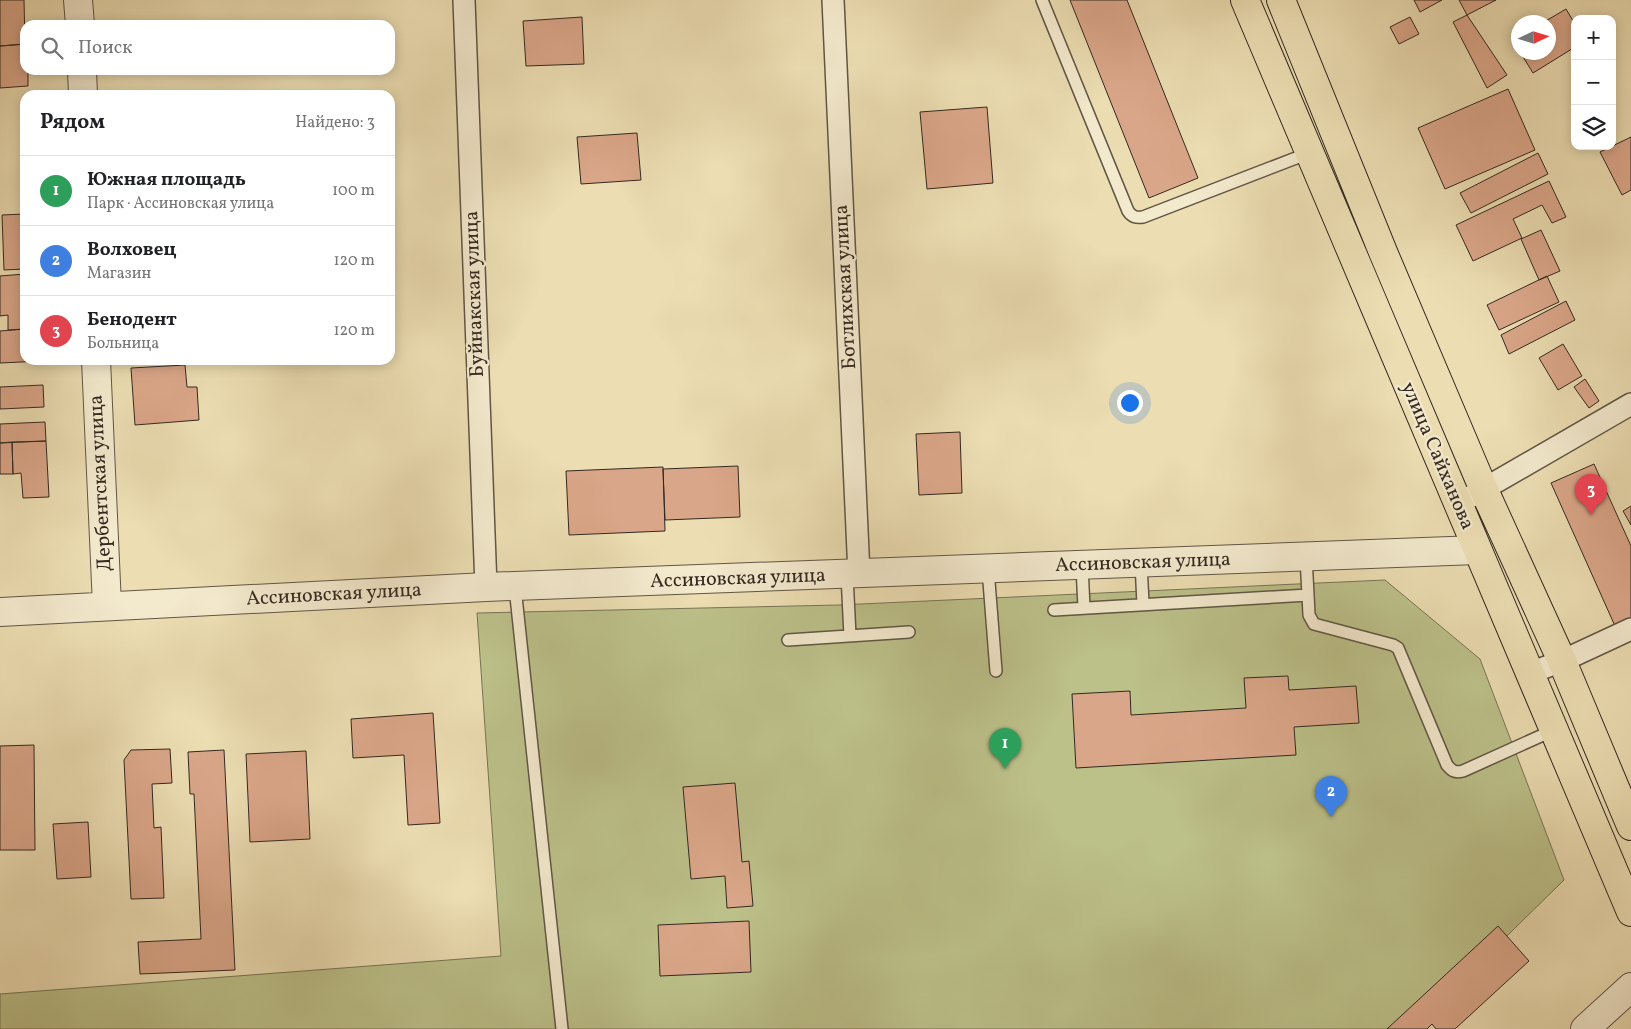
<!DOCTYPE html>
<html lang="ru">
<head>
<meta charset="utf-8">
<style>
  :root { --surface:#fff; --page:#f2f2f2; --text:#202124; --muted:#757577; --line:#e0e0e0; --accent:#7c3aed }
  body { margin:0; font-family:Vollkorn,serif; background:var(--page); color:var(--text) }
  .controls { position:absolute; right:15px; top:15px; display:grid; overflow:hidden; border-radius:10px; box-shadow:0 2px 12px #0003 }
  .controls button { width:45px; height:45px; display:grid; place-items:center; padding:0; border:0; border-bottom:1px solid var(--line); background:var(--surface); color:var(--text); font:25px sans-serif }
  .compass { position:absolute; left:1511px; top:15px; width:45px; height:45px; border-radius:50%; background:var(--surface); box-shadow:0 2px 12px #0003; rotate:86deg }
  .you { position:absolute; left:1129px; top:402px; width:18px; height:18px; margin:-12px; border:4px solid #fff; border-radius:50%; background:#1a73e8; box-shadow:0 0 0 8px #1a73e833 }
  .badge { display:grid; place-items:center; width:32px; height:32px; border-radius:50%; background:var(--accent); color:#fff; font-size:16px; font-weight:700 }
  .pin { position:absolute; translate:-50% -41px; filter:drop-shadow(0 1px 2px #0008) }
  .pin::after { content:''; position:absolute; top:26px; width:18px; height:15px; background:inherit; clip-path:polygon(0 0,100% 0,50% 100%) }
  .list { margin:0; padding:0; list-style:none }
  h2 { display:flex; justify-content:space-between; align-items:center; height:65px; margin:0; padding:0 20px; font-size:21px }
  h2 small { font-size:16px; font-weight:400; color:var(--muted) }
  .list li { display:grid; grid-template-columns:32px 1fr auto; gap:15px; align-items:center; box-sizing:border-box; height:70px; padding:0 20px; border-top:1px solid var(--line) }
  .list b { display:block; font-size:19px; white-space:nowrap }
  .list p { margin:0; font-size:16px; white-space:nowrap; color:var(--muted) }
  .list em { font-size:16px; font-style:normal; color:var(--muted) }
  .icon { flex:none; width:28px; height:28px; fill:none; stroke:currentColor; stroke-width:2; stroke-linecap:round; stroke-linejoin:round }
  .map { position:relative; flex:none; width:1631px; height:1029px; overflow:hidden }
  .search { position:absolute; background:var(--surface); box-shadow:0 2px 12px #0003; left:20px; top:20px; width:375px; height:55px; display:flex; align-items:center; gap:12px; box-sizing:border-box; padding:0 18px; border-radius:15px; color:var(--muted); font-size:19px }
  .panel { position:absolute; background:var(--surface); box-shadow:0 2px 12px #0003; left:20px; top:90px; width:375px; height:275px; border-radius:15px }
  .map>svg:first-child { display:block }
  .green { fill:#bcc089; stroke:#787455 }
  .building { fill:#daa689; stroke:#332921 }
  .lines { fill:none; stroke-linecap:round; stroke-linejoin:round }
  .service-casing { stroke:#615645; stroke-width:14 }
  .minor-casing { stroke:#615645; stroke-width:24 }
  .tertiary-casing { stroke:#615645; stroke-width:30 }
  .primary-casing { stroke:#332921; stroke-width:30 }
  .service { stroke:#f3e9cd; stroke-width:11 }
  .minor { stroke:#f3e9cd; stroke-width:21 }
  .tertiary { stroke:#f3e9cd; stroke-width:28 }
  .primary { stroke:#ecddb2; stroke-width:28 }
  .labels { text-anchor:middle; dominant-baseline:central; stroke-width:4.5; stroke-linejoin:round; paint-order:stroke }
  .street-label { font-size:20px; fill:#332921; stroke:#f3e9cd }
</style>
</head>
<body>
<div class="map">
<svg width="1631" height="1029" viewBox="0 0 1631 1029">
  <rect width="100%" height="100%" fill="#ecddb2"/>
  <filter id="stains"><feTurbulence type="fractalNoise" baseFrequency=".004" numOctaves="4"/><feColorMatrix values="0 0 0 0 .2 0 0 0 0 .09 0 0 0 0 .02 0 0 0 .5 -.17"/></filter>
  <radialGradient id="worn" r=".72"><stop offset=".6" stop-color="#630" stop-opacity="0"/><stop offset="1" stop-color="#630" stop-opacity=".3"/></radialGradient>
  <path class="green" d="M1385 580 1480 659 1564 880 1412 1029H0V994L501 956 477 613 839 605Z"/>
  <path class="building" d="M0 0H24L25 44 0 46Z
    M1070 0H1127L1198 178 1149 198Z
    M1414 0H1442L1420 12Z
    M1459 0H1496L1467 15Z
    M1566 9 1575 24V47L1533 73 1520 52H1548V22H1544Z
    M1467 15 1507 75 1487 88 1453 22Z
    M582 17 584 64 526 66 523 21Z
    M1410 17 1419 34 1399 44 1390 27Z
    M25 44V70H28V86L0 88V46Z
    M1508 89 1535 150 1445 189 1418 128Z
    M987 107 993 183 927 189 920 112Z
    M637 133 641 180 581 184 577 137Z
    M1631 137V190L1622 195 1600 152Z
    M1538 153 1548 174 1471 213 1460 193Z
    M1549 181 1566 217 1552 223 1542 205 1513 219 1522 238 1473 261 1456 225Z
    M25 214V269L4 270 2 215Z
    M1541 230 1560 271 1539 280 1521 239Z
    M25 274V329L8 330V315L0 316V276Z
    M1547 276 1559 302 1499 330 1487 305Z
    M1566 301 1575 320 1509 354 1501 335Z
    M25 329V360L42 361 0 363V331Z
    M1563 344 1582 376 1558 390 1539 358Z
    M185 365 187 387H197L199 420 135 425 131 368Z
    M1585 379 1599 401 1589 408 1574 387Z
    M43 385 44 407 0 409V387Z
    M45 422 46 441 0 443V424Z
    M960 432 962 493 919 495 916 434Z
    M46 441 49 497 23 498 21 473 13 474 12 442Z
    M12 442 13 474H0V443Z
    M1594 464 1631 546V618L1615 626 1551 483Z
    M738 466 740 517 665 520 663 469Z
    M663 467 665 531 569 535 566 471Z
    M1631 506V525L1623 511Z
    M1288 676 1289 690 1356 686 1359 723 1294 727 1296 755 1076 768 1072 694 1130 691 1131 715 1246 708 1244 678Z
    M433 713 440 823 408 825 404 755 353 758 351 719Z
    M34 745 35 850H0V746Z
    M170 749 172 783 152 784 154 828 161 827 164 898 131 899 124 760 131 750Z
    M224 750 235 970 140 974 138 942 201 939 194 794H190L188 752Z
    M306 751 310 839 250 842 246 754Z
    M735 783 742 862 749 861 753 906 727 908 725 876 691 879 683 787Z
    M88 822 91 877 57 879 53 824Z
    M749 921 751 972 660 976 658 925Z
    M1498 926 1529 961 1455 1029H1436L1432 1024 1427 1029H1387Z"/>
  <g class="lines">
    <g class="service-casing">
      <path id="service" d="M1042 0 1128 211C1132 217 1136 218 1143 217L1309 153
        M1141 563 1143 604
        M1082 566 1084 608
        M988 569 996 671
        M847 575 850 636
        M515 587 562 1029
        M1308 595 1309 615 1314 624 1393 645 1398 648 1447 765C1452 771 1455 773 1463 771L1554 730
        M1054 610 1308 595 1306 557
        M788 640 909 632"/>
    </g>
    <g class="minor-casing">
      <path id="minor" d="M464 0 486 587
        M833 0 859 574
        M1470 497 1631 404
        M1530 673 1562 661 1631 629"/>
    </g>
    <g class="tertiary-casing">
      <path id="tertiary" d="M78 0 80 25
        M82 70 83 95
        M96 360 107 606
        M0 612 486 587 1477 550
        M1585 1029 1631 987"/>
    </g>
    <g class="primary-casing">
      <path id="primary" d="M1245 0 1631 912
        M1281 0 1383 252 1484 490 1562 661 1631 826"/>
    </g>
    <use href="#service" class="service"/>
    <use href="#minor" class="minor"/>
    <use href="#tertiary" class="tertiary"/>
    <use href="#primary" class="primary"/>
  </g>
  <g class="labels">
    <g class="street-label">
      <text transform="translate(846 287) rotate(-93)">Ботлихская улица</text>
      <text transform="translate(475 294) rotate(-92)">Буйнакская улица</text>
      <text transform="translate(1437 456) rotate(67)">улица Сайханова</text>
      <text transform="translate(101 483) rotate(-93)">Дербентская улица</text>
      <text transform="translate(1143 563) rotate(-2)">Ассиновская улица</text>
      <text transform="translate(738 579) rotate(-2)">Ассиновская улица</text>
      <text transform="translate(334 595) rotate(-3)">Ассиновская улица</text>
    </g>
  </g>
  <rect width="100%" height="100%" filter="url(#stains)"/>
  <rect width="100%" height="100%" fill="url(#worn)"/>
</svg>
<div class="controls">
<button>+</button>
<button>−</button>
<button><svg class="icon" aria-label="layers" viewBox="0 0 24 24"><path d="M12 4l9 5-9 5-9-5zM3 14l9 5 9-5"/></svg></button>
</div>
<svg class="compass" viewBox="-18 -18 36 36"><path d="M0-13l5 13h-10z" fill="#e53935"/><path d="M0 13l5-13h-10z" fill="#757577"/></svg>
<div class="you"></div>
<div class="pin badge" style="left:1005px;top:769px;background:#2e9e5b">1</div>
<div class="pin badge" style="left:1331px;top:817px;background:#3f7fe0">2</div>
<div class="pin badge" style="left:1591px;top:515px;background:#e0444e">3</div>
<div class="search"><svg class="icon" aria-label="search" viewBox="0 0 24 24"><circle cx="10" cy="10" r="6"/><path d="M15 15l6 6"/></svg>Поиск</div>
<section class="panel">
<h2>Рядом<small>Найдено: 3</small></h2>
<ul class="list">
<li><span class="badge" style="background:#2e9e5b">1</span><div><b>Южная площадь</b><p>Парк · Ассиновская улица</p></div><em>100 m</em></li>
<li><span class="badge" style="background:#3f7fe0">2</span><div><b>Волховец</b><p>Магазин</p></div><em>120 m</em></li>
<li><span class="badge" style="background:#e0444e">3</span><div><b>Бенодент</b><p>Больница</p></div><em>120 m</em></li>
</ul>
</section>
</div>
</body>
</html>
